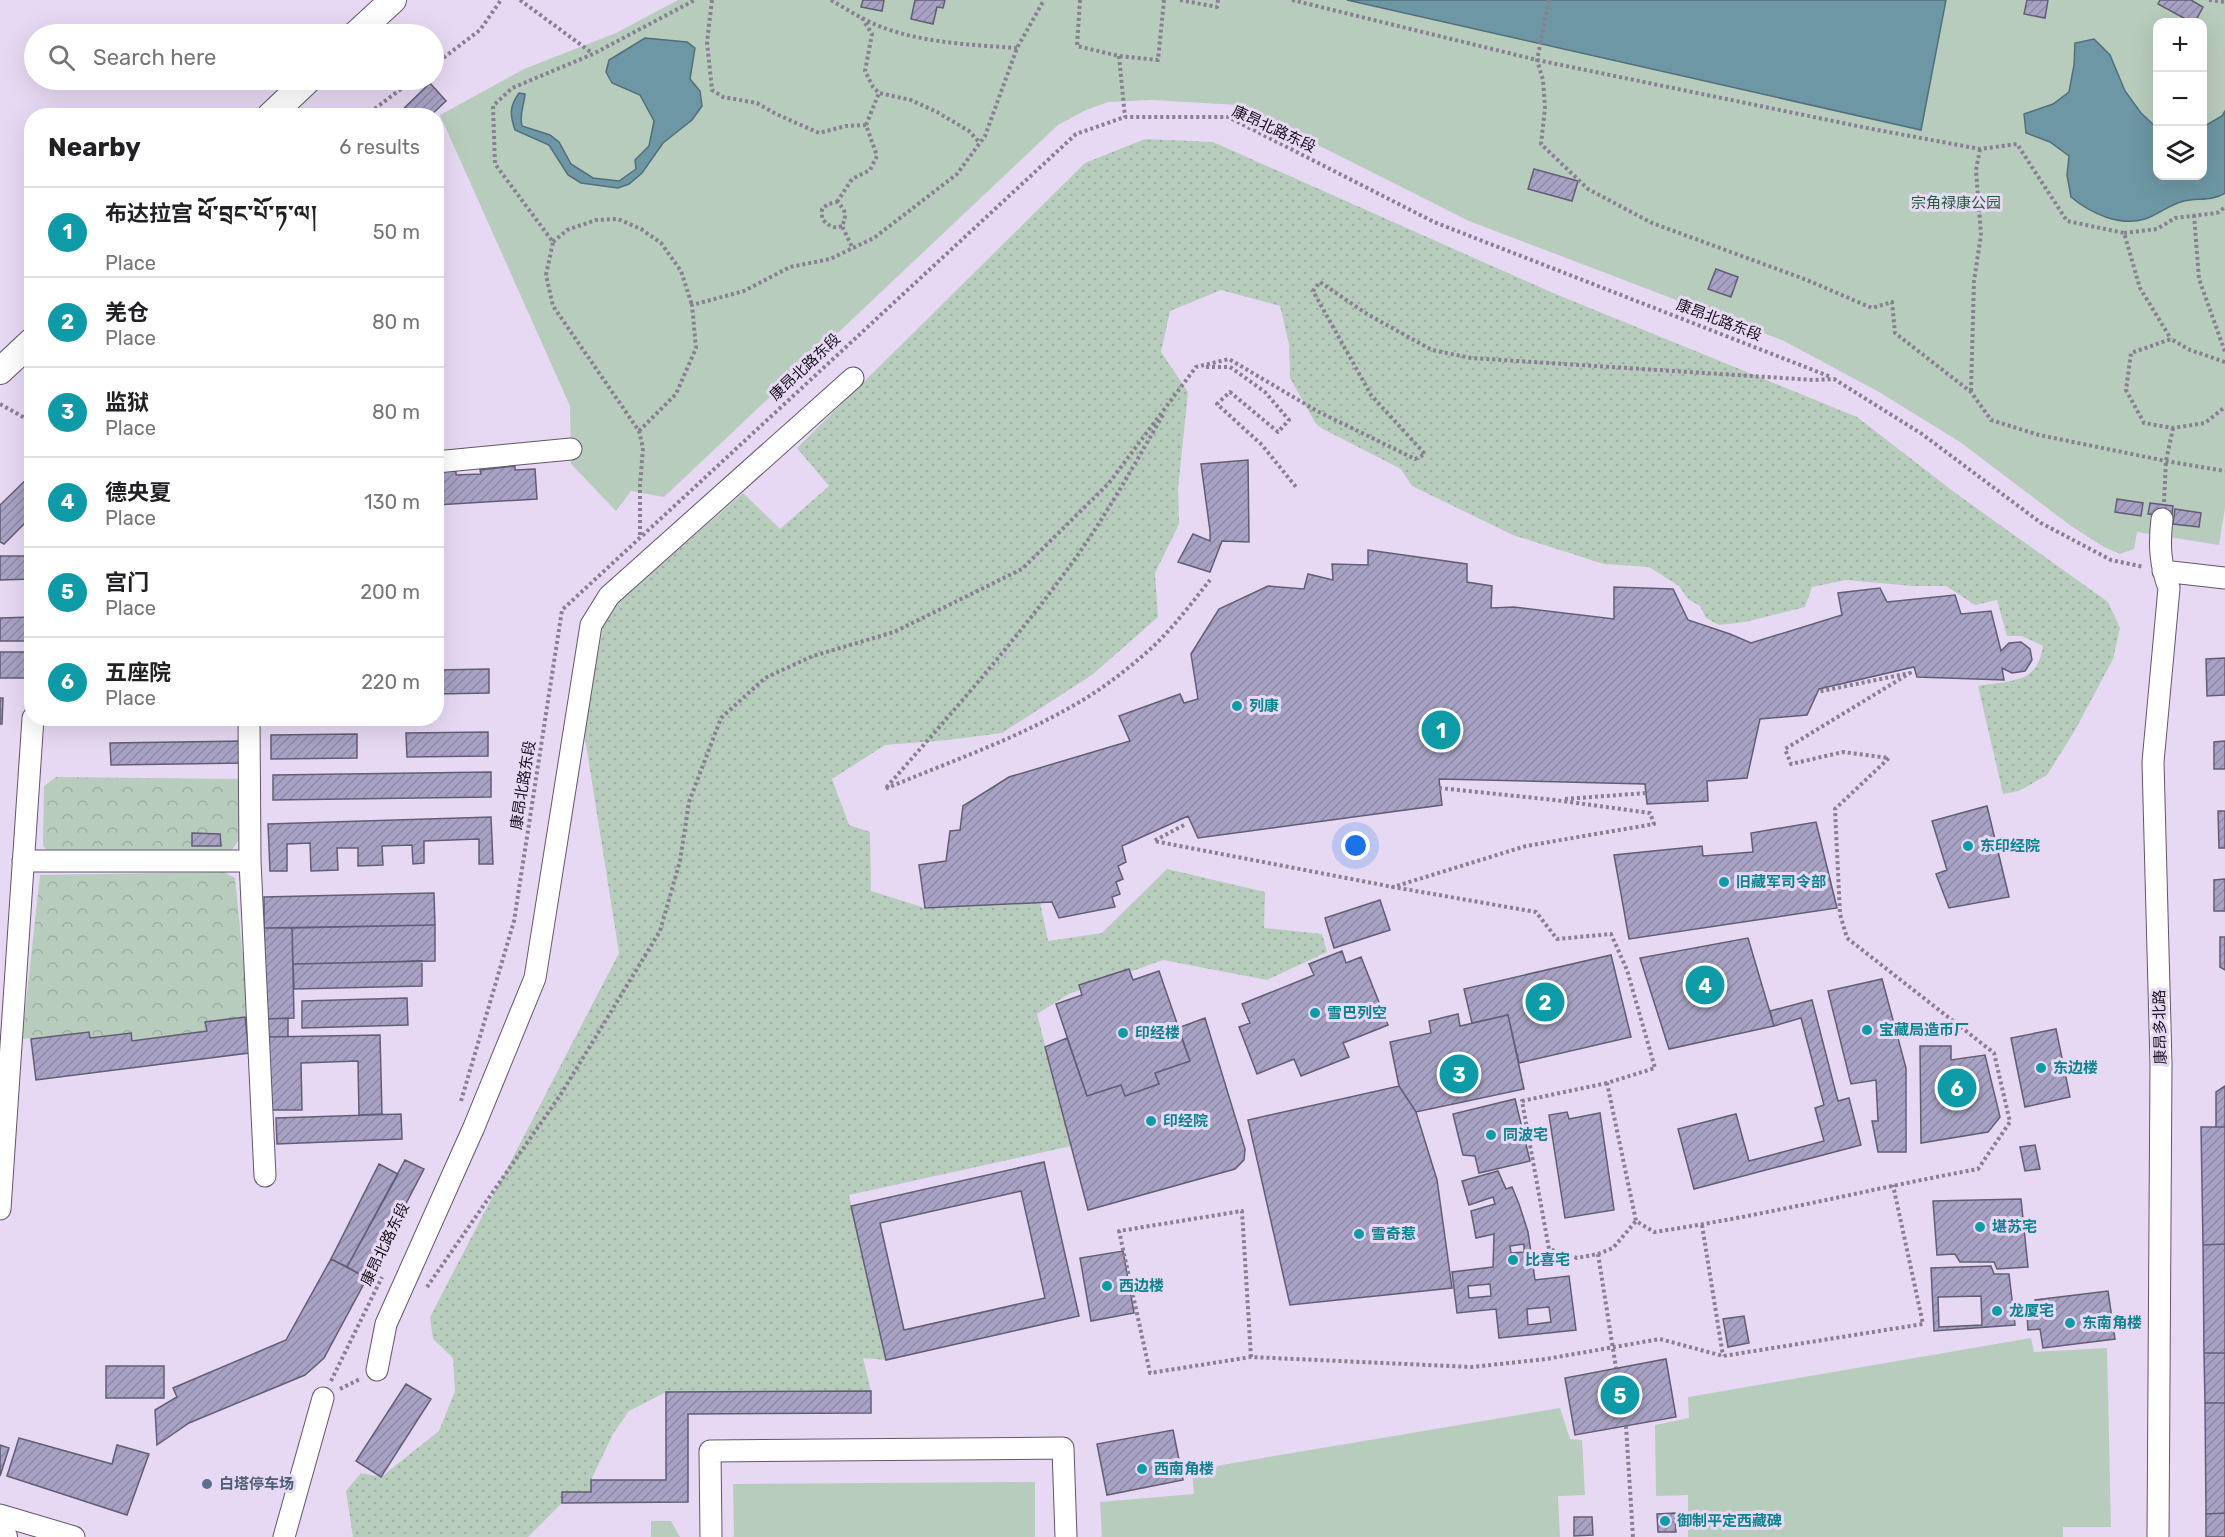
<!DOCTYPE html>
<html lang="en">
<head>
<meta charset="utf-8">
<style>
  :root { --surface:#fff; --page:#f6f6f6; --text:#202124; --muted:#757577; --line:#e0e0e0; --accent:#0b8043 }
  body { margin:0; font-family:Rubik,"Noto Sans SC","Noto Serif Tibetan",sans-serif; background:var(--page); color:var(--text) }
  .controls { position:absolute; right:18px; top:18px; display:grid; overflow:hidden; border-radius:12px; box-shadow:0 6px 24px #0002 }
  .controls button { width:54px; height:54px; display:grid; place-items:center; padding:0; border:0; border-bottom:2px solid var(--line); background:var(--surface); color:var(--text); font:30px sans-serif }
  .you { position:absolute; left:1356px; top:846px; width:21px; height:21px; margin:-15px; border:4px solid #fff; border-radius:50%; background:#1a73e8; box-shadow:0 0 0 9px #1a73e833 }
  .badge { display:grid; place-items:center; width:39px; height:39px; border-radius:50%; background:var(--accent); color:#fff; font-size:20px; font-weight:700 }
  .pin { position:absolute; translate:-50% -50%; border:3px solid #fff; box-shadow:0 2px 6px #0006 }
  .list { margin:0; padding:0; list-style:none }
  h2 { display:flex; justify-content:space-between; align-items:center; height:78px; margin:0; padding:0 24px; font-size:26px }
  h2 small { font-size:20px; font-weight:400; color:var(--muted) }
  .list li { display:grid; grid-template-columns:39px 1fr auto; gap:18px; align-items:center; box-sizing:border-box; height:90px; padding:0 24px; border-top:2px solid var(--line) }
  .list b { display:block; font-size:22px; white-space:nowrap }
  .list p { margin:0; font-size:20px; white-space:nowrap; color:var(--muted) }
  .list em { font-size:20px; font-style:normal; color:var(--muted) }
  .icon { flex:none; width:33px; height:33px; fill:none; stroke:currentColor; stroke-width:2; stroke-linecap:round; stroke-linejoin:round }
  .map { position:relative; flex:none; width:2225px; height:1537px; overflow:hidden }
  .search { position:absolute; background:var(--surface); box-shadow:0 6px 24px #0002; left:24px; top:24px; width:420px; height:66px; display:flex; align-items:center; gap:15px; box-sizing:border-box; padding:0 21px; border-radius:33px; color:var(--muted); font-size:22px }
  .panel { position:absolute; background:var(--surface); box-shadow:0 6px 24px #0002; left:24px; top:108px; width:420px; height:618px; border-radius:24px }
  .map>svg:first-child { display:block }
  .grass { fill:url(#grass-dots) }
  .park { fill:url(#park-crowns) }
  .garden { fill:#b8ccbd; fill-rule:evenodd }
  .water { fill:#6d97a4; stroke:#536e7a; stroke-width:1.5 }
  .building { fill:url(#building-hatch); stroke:#625d75; stroke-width:1.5; fill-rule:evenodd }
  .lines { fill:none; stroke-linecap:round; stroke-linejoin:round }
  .minor-casing { stroke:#61556b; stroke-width:23 }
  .major-casing { stroke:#61556b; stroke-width:28 }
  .path { stroke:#897f92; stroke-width:4; stroke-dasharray:3 3; stroke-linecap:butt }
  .minor { stroke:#fff; stroke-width:21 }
  .major { stroke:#fff; stroke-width:26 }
  .culture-dot { fill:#0f9aa8; stroke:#e7d9f3; stroke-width:2 }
  .service-dot { fill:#5c6f8a; stroke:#e7d9f3; stroke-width:2 }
  .labels { text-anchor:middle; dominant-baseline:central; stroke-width:6; stroke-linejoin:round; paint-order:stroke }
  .street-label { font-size:15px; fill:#151019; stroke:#e7d9f3 }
  .park-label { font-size:15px; fill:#245a39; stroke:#e7d9f3 }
  .culture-label { font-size:15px; font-weight:bold; fill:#0d838f; stroke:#e7d9f3; text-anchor:start }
  .service-label { font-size:15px; font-weight:bold; fill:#4e5e75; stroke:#e7d9f3; text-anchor:start }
</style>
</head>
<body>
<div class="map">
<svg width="2225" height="1537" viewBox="0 0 2225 1537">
  <defs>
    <pattern id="grass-dots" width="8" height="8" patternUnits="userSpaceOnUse" patternTransform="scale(1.5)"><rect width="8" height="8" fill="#b8ccbd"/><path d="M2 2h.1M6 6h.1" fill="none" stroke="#9daea2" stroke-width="1.8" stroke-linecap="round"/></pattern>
    <pattern id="park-crowns" width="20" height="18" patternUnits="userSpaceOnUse" patternTransform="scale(1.5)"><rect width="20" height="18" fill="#b8ccbd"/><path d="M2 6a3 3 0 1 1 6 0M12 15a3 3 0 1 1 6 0" fill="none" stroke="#9daea2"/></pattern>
    <pattern id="building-hatch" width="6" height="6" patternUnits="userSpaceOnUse" patternTransform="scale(1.5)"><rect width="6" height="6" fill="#a8a2c4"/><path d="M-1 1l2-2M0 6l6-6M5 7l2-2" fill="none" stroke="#908aa8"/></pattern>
  </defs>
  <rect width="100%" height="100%" fill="#e7d9f3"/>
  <path class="grass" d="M1145 139 1213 142 1553 293 1857 417 1958 495 2108 602 2120 628 2113 659 2074 732 2047 775 2019 791 2003 794 1978 686C2011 680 2037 685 2043 646L2022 636H2007L1997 600 1975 605 1946 586H1913L1846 580 1812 587 1805 607 1745 622 1719 625 1706 618 1700 606 1688 599 1679 586 1649 567 1604 564 1513 535 1412 486 1401 469 1323 429 1316 424 1290 378 1289 344 1280 306 1221 290 1170 311 1161 352 1188 392 1178 489 1179 524 1155 573 1158 617 1092 675 1002 733 948 740 885 745 832 779 849 825 870 832 871 891 925 908 1040 902 1048 941 1102 933 1167 869 1265 892 1264 928 1322 934 1327 952 1267 980 1163 960 1069 994 1037 1014 1071 1146 849 1195 886 1360 863 1358 871 1391 666 1392 629 1411 613 1434 591 1480V1492H562V1503L528 1537H353L346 1491 361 1473 381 1477 439 1431 455 1391 453 1358 433 1339 430 1317 619 953 584 732 604 620 622 599 743 493 780 529 829 486 797 448 1085 163Z"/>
  <path class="park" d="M56 777 240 779 241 837 231 851 49 852 43 846 44 786Z
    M224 872 235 878 252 1049 249 1053 244 1017 206 1022 207 1031 132 1041 131 1033 90 1038 89 1032 22 1039 40 875Z"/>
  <path class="garden" d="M678 0H2225V508L2219 545 2137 532 2134 549 2120 554 2104 547 2071 526 1960 442 1879 392 1784 341 1469 221 1238 105 1152 100 1108 102 1086 110 1058 125 664 497 631 491 616 511 571 464 570 406 440 115 524 69 616 33ZM2158 22H2202V176H2158Z
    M2031 1338 2034 1352 2107 1348 2111 1527H2063V1537H1688V1495L1656 1496 1655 1425 1689 1418 1688 1397Z
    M1560 1408 1570 1439 1582 1440 1585 1495 1558 1496 1560 1537H1102L1100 1502 1194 1494 1192 1470Z
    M1035 1482V1537H734L733 1484Z
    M651 1521H671L680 1537H651Z"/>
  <path class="water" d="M1347 0H1946L1921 130Z
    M645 38 687 42 695 48 690 79 700 91 702 106 692 120 663 143 642 173 629 184 618 188 581 183 568 175 549 145 515 130C510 115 509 107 519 93L525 94C524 106 519 114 522 126L550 135 559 142 571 164 593 178 619 181 636 169 635 160 649 146 654 121 640 95 612 83 606 72 609 60Z
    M2094 39 2110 55 2125 91 2141 113 2157 128 2158 176H2202L2203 127 2222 116 2225 111V193C2213 201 2198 198 2184 201 2170 204 2158 215 2145 219 2120 227 2090 213 2071 197L2067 175 2069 156 2050 142 2026 133 2024 114 2053 104 2069 92 2074 65 2075 43Z"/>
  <path class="building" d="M863 0H884L882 11 861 7Z
    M915 0H945L943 8 937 7 933 24 911 19Z
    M2027 0H2048L2045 18 2024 14Z
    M2160 0H2191L2203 7 2195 22H2191L2158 4Z
    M430 83 446 101 430 116H396Z
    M1534 169 1578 181 1572 201 1528 189Z
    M1716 269 1738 277 1731 297 1708 289Z
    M1248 460 1249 542 1222 541 1210 572 1178 562 1193 534 1210 541V531L1201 464Z
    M515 466V470L535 469 537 499 436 505V476H441V471H456V475L481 474 480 470Z
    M32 474V516L4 544 0 542V505Z
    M2117 499 2143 503 2141 516 2115 512Z
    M2150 503 2173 506 2172 516 2148 514Z
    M2175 509 2201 513 2199 527 2173 524Z
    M1368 550 1467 564V582L1492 586 1491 608 1514 607 1614 619V587L1673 589 1688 620 1730 634 1751 643 1842 615 1838 593 1880 588 1887 602 1955 595 1961 614 1991 611 2001 651 2009 643 2021 642 2030 649 2032 660 2025 671 2012 673 2002 668 2004 680 1917 677 1914 667 1819 689 1807 715 1760 719 1747 778 1707 781 1708 801 1647 804 1645 784 1439 779 1442 805 1198 838 1188 816 1122 846 1126 862 1118 866 1123 879 1116 882 1120 894 1112 897 1115 907 1059 918 1052 902 925 908 919 865 946 861 950 831 960 830 963 806 1009 777 1130 741 1119 716 1180 694 1184 703 1198 699 1191 654 1219 609 1268 586 1304 589 1308 574 1333 580 1332 564 1368 565Z
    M0 556H32V579L0 580Z
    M32 617V641H0V618Z
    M0 652H32V678H0Z
    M2225 658V695L2207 696 2206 659Z
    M489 669V693L436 694V670Z
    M0 698H3L2 724H0Z
    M488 732V756L407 757 406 733Z
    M357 734V758L271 759V735Z
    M245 741V763L111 765 110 743Z
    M2225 741V769H2214V742Z
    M491 772V797L273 800V775Z
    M1987 806 2009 897 1949 908 1936 874 1947 870 1932 821Z
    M2218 811H2225V848H2219Z
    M491 817 493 864H479V839L424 841V863L413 864 412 845 382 846 383 865 358 866V848H337L338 870 311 871 310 843 287 844V871H270L268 824Z
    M1816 822 1837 908 1629 939 1614 855 1702 846 1703 856 1753 852 1751 833Z
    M192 833 220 834 221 846H192Z
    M2225 879V911H2214V880Z
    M434 893 435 925 264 928V897Z
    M1380 900 1390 930 1334 948 1325 918Z
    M435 925V961L293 964 292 928Z
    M264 928H292L294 1018 266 1019Z
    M2220 937H2225V970L2220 967Z
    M1748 938 1774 1026 1669 1049 1640 958Z
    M1342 951 1346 963 1361 957 1388 1025 1343 1043 1349 1057 1301 1076 1294 1059 1257 1074 1239 1027 1250 1023 1242 1004 1314 975 1309 964Z
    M1611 955 1631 1037 1519 1063 1508 1015 1472 1023 1464 989Z
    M422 961V986L294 989 293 964Z
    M1129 969 1133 980 1159 971 1190 1061 1155 1073 1159 1084 1125 1096 1121 1085 1087 1096 1056 1004 1082 995 1079 985Z
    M1882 979 1906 1068V1152H1878L1872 1121H1878L1876 1080 1851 1084 1828 991Z
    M407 998 408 1025 302 1028V1001Z
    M1812 1000 1838 1101 1849 1098 1861 1145 1694 1189 1678 1129 1736 1114 1749 1161 1824 1141 1815 1108 1824 1105 1801 1018 1774 1026 1770 1011Z
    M1458 1014 1460 1026 1508 1015 1524 1089 1416 1112 1399 1086 1390 1042 1431 1033 1429 1021Z
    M245 1017 249 1053 36 1080 31 1039 89 1032 90 1038 131 1033 132 1041 207 1031 205 1022Z
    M288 1018V1037H267L266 1019Z
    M1205 1018 1245 1149 1244 1160 1235 1169 1088 1210 1045 1047 1067 1038 1087 1096 1121 1085 1125 1096 1159 1084 1155 1073 1190 1061 1178 1028Z
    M2056 1029 2070 1097 2025 1107 2011 1038Z
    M380 1035 382 1114 359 1115 358 1061 301 1063 302 1110H268L267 1037Z
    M1920 1046H1951V1060L1985 1055 2000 1117 1988 1132 1921 1143Z
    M1399 1086 1416 1112 1437 1180 1452 1288 1290 1305 1248 1120Z
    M2225 1086V1127H2216V1092Z
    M1515 1099 1530 1161 1479 1173 1475 1156 1463 1155 1453 1114Z
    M1567 1112 1569 1119 1600 1113 1614 1210 1565 1218 1549 1115Z
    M401 1114 402 1139 277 1144 276 1118Z
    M2201 1127H2225V1244L2203 1245Z
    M2035 1145 2040 1169 2025 1171 2020 1147Z
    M405 1160 424 1169 367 1278 347 1267Z
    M1044 1162 1079 1316 886 1360 851 1206ZM1021 1191 1045 1298 904 1330 880 1223Z
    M379 1164 398 1174 347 1267 331 1259Z
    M1498 1171 1506 1189 1512 1187 1519 1204 1528 1232 1535 1280 1569 1276 1576 1330 1499 1338 1496 1309 1457 1313 1452 1272 1493 1267 1494 1234 1476 1238 1471 1211 1495 1204 1493 1197 1469 1205 1462 1181ZM1524 1244V1252L1511 1253 1510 1246ZM1490 1284 1491 1296 1469 1298 1468 1286ZM1549 1307 1551 1322 1528 1325 1527 1309Z
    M2021 1199 2028 1267 1997 1269 1994 1262H1960L1955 1254 1937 1255 1933 1201Z
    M2225 1244V1353H2204L2203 1245Z
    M1123 1251 1134 1313 1091 1321 1080 1258Z
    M331 1259 367 1278 324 1358 305 1375 189 1423 157 1445 155 1410 177 1397 173 1388 286 1340Z
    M1991 1266 1994 1274H2009L2015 1325 1934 1331 1931 1268ZM1981 1296 1982 1325 1939 1327 1938 1297Z
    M2108 1291 2115 1339 2043 1348 2040 1329 2028 1330 2027 1316 2037 1315 2035 1300Z
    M1744 1316 1749 1343 1728 1347 1723 1319Z
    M2204 1353H2225V1403H2205Z
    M1666 1359 1676 1417 1575 1435 1565 1378Z
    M106 1366H164V1398H106Z
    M406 1384 431 1399 381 1477 356 1461Z
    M871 1391V1413L688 1414V1502L562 1503V1492H591V1480H666V1392Z
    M2205 1403H2225V1513L2206 1514Z
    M1173 1430 1183 1480 1107 1495 1097 1444Z
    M19 1438 112 1464 117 1445 149 1454 127 1515 7 1476Z
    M0 1445 9 1448 0 1476Z
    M1675 1513 1676 1532H1658L1657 1514Z
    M2225 1513V1537H2206V1514Z
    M1574 1517H1592L1593 1535 1574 1536Z"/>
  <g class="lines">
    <g class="minor-casing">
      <path id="minor" d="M436 462 571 449
        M2163 571 2225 578
        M249 718 250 861 265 1176
        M23 861H250
        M0 1209 33 718
        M377 1370 386 1324 474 1127 535 978 591 625 609 596 853 378
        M0 1515 74 1537
        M284 1537 323 1398
        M711 1537 710 1451 1063 1448 1066 1537
        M2158 1537 2161 1064 2153 762 2169 588C2160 565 2159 544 2162 519"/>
    </g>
    <g class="major-casing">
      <path id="major" d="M356 34 393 0
        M270 116 308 80
        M0 371 32 341
        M0 1536 4 1537"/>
    </g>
    <path class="path" d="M520 0 592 53
      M712 0 707 42 712 90 723 97 757 103 776 114 819 133 846 126 866 125 877 156 870 170 852 179 837 202
      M831 0C848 10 865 21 884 28 926 43 973 45 1017 48
      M1080 0 1077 46 1119 56 1158 60 1164 0
      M1180 0 1217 7 1218 0
      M1292 0 1537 60 1867 128 1980 149 2017 144 2067 221 2124 233 2140 288 2171 339
      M1549 0 1537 60 1543 80 1545 108 1541 144 1588 189 1652 223 1807 280 1872 308 1892 302 1895 333 1971 392 1991 420 2039 435 2166 461 2225 471
      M2209 0 2225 2
      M862 18 872 34 865 71 873 87 879 93 911 100 937 112 969 131 980 143
      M1119 56 1125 117
      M434 65 480 30 501 0
      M365 116 413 80
      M866 125 879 93
      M2194 215 2199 279 2225 352
      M842 226C833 229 829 226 822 219V209L828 204 837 202C846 210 847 215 842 226L853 249
      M2124 233 2157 229 2175 218 2217 213 2225 207
      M553 242 567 230 596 220 618 219 641 229 661 243 681 271 692 305
      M2225 362 2190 350 2171 339 2131 353 2126 390 2144 423 2173 428 2205 423 2225 407
      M1206 367H1230L1265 392 1289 420 1278 432 1230 392 1217 404 1262 445 1296 487
      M1971 391 1974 281 1981 235 1976 170 1980 149
      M0 404 32 422
      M1163 415C1134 465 1106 516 1072 563 1015 642 949 716 885 789 946 763 1011 741 1069 708 1097 693 1123 673 1147 652 1171 631 1190 605 1210 580
      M639 431 676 394 696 348 692 305 744 291 790 267 830 259 874 238 957 174 985 136 1017 48 1044 0
      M2164 502 2166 461 2173 428
      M640 535V485L643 448 639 431 553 306 546 275 553 242 495 164 493 106 512 88 593 54 695 0
      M1439 788 1555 800 1650 813 1654 824 1526 846 1393 887 1536 912 1557 939 1611 934 1627 970 1655 1068 1607 1083 1636 1221 1654 1232C1763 1216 1870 1189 1978 1169L2010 1122 1994 1053 1847 938 1840 914 1835 809 1889 758 1843 752 1791 764 1785 749 1910 673 1817 692
      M1565 799 1646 793
      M1184 825 1154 841 1393 887
      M1607 1083 1522 1101 1549 1249 1577 1258 1598 1254 1613 1248 1636 1221
      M461 1101 514 921 562 610 1076 134 1125 117H1228L1434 222 1831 377
      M1702 1225 1723 1356
      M1598 1254 1616 1368
      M427 1287 561 1094 660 931 680 861 689 802 721 718 765 678 813 656 894 632 1022 569 1109 483 1196 367 1229 359 1317 411 1415 459 1425 454 1371 395 1313 291 1320 282 1367 314 1432 350 1471 358 1814 380 1834 379 1922 434 2041 523 2111 560 2144 567
      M1251 1357 1242 1211 1119 1231 1150 1373 1251 1357 1472 1367 1546 1359 1660 1339 1723 1356 1923 1324 1893 1185
      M331 1381 382 1277
      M340 1389 360 1379
      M1626 1426 1633 1537"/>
    <use href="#minor" class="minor"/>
    <use href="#major" class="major"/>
  </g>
  <g class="culture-dot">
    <circle cx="1237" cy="706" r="6"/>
    <circle cx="1968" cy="846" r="6"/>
    <circle cx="1724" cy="882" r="6"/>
    <circle cx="1315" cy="1013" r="6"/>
    <circle cx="1867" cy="1030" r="6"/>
    <circle cx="1123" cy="1033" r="6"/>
    <circle cx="2041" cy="1068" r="6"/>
    <circle cx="1151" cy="1121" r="6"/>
    <circle cx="1491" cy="1135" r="6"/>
    <circle cx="1980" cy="1227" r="6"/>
    <circle cx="1359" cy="1234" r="6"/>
    <circle cx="1513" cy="1260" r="6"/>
    <circle cx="1107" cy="1286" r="6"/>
    <circle cx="1997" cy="1311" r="6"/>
    <circle cx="2070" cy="1323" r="6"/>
    <circle cx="1142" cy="1469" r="6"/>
    <circle cx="1665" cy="1521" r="6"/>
  </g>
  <circle class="service-dot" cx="207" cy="1484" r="6"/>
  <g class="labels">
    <g class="street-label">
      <text transform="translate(1274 129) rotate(25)">康昂北路东段</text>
      <text transform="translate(1719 320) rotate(21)">康昂北路东段</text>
      <text transform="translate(805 367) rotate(-43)">康昂北路东段</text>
      <text transform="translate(523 785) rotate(-81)">康昂北路东段</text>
      <text transform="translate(2160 1027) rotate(-91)">康昂多北路</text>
      <text transform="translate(385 1244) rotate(-64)">康昂北路东段</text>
    </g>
    <g class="park-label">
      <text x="1956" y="203">宗角禄康公园</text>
    </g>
    <g class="culture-label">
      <text x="1249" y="706">列康</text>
      <text x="1980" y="846">东印经院</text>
      <text x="1736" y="882">旧藏军司令部</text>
      <text x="1327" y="1013">雪巴列空</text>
      <text x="1879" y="1030">宝藏局造币厂</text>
      <text x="1135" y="1033">印经楼</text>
      <text x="2053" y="1068">东边楼</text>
      <text x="1163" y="1121">印经院</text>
      <text x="1503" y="1135">同波宅</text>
      <text x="1992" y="1227">堪苏宅</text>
      <text x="1371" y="1234">雪奇惹</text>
      <text x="1525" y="1260">比喜宅</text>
      <text x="1119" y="1286">西边楼</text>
      <text x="2009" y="1311">龙厦宅</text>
      <text x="2082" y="1323">东南角楼</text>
      <text x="1154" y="1469">西南角楼</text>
      <text x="1677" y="1521">御制平定西藏碑</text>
    </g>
    <g class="service-label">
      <text x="219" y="1484">白塔停车场</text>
    </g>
  </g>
</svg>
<div class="controls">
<button>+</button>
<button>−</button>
<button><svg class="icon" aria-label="layers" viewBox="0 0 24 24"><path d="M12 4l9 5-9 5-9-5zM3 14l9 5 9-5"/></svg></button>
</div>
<div class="you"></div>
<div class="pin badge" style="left:1441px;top:730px;background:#0f9aa8">1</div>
<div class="pin badge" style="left:1545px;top:1002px;background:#0f9aa8">2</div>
<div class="pin badge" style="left:1459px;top:1074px;background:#0f9aa8">3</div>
<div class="pin badge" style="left:1705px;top:985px;background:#0f9aa8">4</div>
<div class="pin badge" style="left:1620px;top:1395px;background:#0f9aa8">5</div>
<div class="pin badge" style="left:1957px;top:1088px;background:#0f9aa8">6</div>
<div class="search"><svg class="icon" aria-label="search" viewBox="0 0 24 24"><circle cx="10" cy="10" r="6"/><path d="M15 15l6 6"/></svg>Search here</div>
<section class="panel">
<h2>Nearby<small>6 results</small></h2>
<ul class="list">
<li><span class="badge" style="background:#0f9aa8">1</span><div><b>布达拉宫 ཕོ་བྲང་པོ་ཏ་ལ།</b><p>Place</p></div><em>50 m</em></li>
<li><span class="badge" style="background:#0f9aa8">2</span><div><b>羌仓</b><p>Place</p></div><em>80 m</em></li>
<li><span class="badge" style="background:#0f9aa8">3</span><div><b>监狱</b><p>Place</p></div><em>80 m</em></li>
<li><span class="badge" style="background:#0f9aa8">4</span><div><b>德央夏</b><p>Place</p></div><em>130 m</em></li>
<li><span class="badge" style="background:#0f9aa8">5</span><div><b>宫门</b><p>Place</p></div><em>200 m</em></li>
<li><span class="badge" style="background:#0f9aa8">6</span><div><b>五座院</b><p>Place</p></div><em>220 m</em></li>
</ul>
</section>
</div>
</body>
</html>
